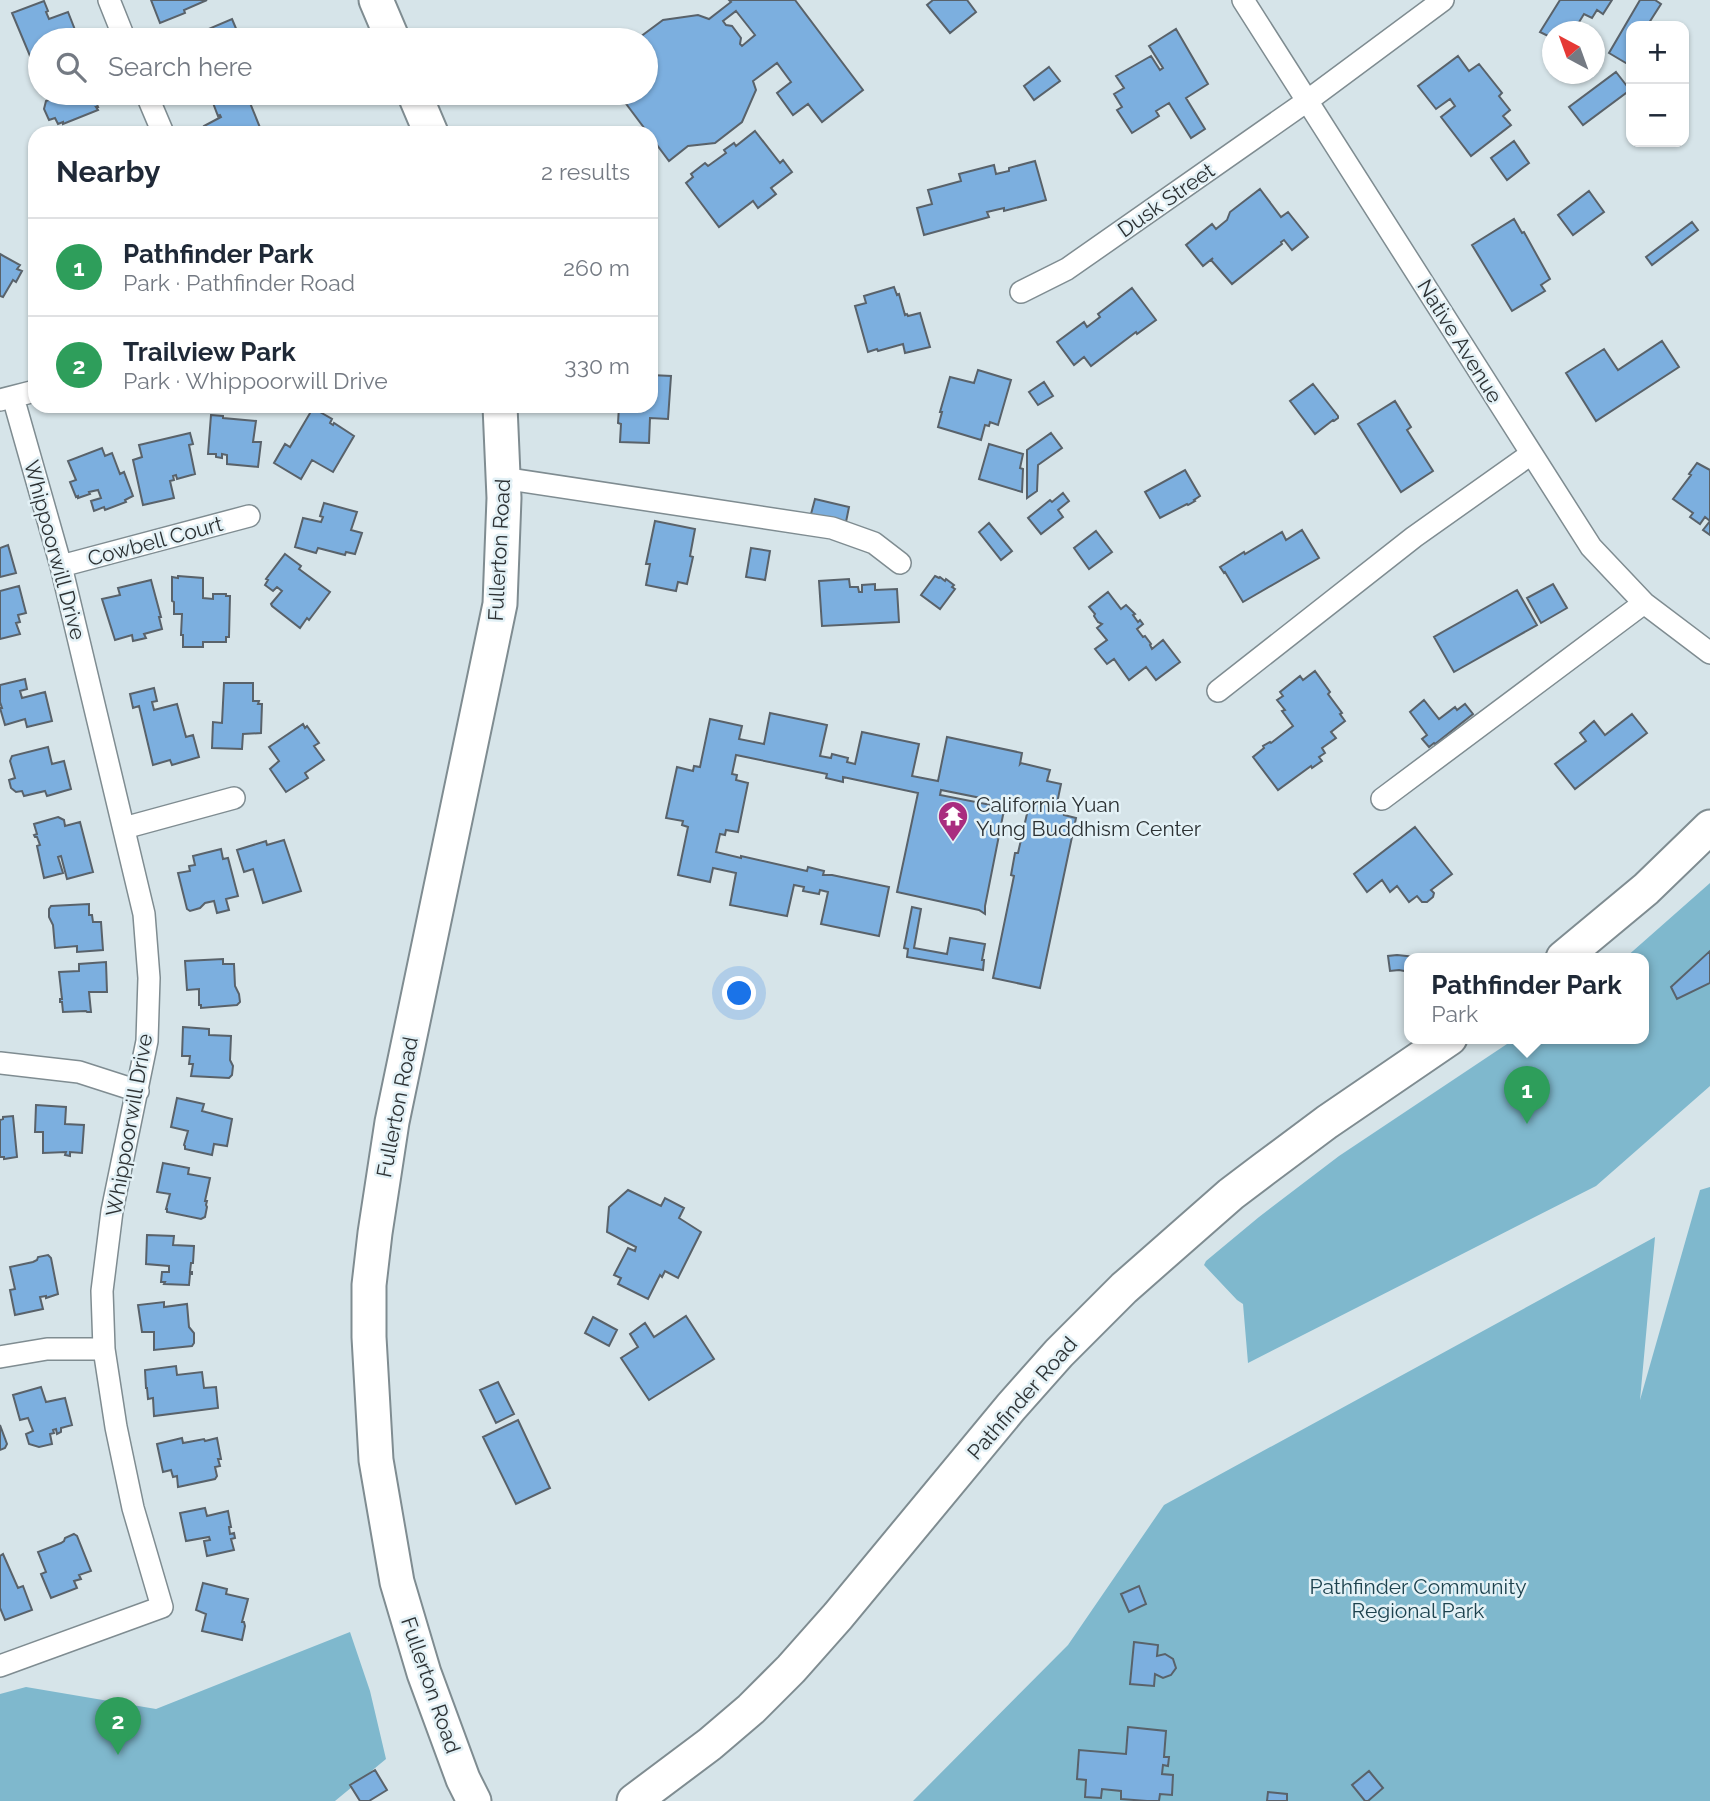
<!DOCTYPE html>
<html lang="en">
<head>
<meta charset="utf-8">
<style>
  :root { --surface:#fff; --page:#f2f2f3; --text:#1f2937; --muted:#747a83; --line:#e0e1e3; --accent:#a92d7f }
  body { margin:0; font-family:Raleway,sans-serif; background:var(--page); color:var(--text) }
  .controls { position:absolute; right:21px; top:21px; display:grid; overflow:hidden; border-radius:14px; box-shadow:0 2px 5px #0004 }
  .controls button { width:63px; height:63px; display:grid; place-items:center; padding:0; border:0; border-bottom:2px solid var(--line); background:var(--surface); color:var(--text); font:35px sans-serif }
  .compass { position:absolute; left:1542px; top:21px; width:63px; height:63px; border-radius:50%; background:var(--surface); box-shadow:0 2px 5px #0004; rotate:319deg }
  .you { position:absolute; left:740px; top:994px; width:24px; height:24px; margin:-18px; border:5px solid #fff; border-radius:50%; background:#1a73e8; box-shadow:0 0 0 10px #1a73e833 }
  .badge { display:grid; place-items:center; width:46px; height:46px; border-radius:50%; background:var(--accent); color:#fff; font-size:23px; font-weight:700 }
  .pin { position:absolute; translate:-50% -58px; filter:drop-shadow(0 2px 4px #0008) }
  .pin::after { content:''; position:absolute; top:37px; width:24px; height:21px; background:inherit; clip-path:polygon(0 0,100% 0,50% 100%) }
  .popup { position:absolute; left:1404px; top:953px; width:245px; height:91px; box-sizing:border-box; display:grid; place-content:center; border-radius:14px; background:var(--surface); filter:drop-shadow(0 2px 5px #0005); font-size:23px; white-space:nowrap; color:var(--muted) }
  .popup b { font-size:26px; color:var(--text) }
  .popup::after { content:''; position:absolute; left:50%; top:100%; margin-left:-14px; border:14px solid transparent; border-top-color:var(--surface) }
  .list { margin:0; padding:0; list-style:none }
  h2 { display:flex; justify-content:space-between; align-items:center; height:91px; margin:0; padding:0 28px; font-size:30px }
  h2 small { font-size:23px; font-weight:400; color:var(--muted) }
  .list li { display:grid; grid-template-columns:46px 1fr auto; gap:21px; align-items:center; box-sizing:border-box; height:98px; padding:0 28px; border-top:2px solid var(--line) }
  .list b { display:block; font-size:26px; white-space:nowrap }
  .list p { margin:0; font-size:23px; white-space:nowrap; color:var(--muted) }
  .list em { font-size:23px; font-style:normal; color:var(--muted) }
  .icon { flex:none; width:38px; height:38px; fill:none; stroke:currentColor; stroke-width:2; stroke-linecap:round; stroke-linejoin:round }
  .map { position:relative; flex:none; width:1710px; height:1801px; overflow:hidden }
  .search { position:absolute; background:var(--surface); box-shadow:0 2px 5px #0004; left:28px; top:28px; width:630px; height:77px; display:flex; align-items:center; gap:18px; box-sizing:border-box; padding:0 24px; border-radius:38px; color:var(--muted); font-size:26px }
  .panel { position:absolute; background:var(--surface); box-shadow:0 2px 5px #0004; left:28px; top:126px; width:630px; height:287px; border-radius:21px }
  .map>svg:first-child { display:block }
  .green { fill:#7fb8cd }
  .building { fill:#7cafdf; stroke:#59626a; stroke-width:2; fill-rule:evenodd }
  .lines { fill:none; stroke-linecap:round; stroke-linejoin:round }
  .street-casing { stroke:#7f8c91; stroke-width:24 }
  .primary-casing { stroke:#7f8c91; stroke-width:37 }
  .street { stroke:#fff; stroke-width:21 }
  .primary { stroke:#fff; stroke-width:33 }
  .labels { text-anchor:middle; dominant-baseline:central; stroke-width:5; stroke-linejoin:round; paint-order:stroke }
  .street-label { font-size:21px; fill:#2d3234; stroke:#e3f1f6 }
  .poi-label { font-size:21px; fill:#2d3234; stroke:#e3f1f6; text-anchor:start }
  .park-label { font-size:21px; fill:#1d424e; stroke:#e3f1f6 }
</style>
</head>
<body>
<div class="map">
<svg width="1710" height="1801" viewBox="0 0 1710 1801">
  <rect width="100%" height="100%" fill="#d6e4e9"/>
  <path class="green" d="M1710 883V1086L1596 1186 1248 1363 1243 1304 1237 1300 1204 1265 1206 1261 1259 1217 1339 1156 1516 1038H1644V958H1625Z
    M1710 1187V1801H913L1068 1645 1164 1505 1655 1237 1640 1400 1700 1190Z
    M350 1632 370 1691 386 1759 335 1801H0V1694L26 1687 156 1709Z"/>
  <path class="building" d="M151 0H207L184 10 185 13 160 23Z
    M729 0H795L863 90 822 122 808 104 793 115 777 93 791 82 777 63 753 81 756 90 742 122 715 143 688 146 669 161 651 137V133H648L618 93H646V40H636L663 20 698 15 709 19 731 2ZM736 11 755 35 742 46 740 44 741 38 732 26 726 25 723 21Z
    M933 0H967L976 12 950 33 927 5Z
    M1560 0H1612L1603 14 1597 10 1592 18 1584 14 1573 32H1552V38L1540 32Z
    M1640 0H1655L1661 4 1647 26H1631V66L1609 53Z
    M44 1 48 11 46 12 49 19 68 12 79 40H40V52L30 56 12 13Z
    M232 19 240 38 235 40H168L188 31 190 37Z
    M1176 29 1208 84 1186 98 1205 129 1191 138 1169 103 1156 111 1159 116 1132 133 1117 110 1122 107 1114 94 1124 88 1116 76 1151 56 1160 70 1163 68 1149 46Z
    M1458 56 1469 71 1479 64 1502 93 1499 96 1510 110 1503 116 1511 125 1471 156 1441 117 1455 106 1450 99 1436 109 1418 86Z
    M1049 67 1060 81 1034 100 1024 86Z
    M1616 72 1630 90 1583 125 1569 107Z
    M52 93H91L92 96H94L98 107H96L98 110 63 124V122L58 124 55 118 49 120 44 109 46 101 54 98Z
    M232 93H246L261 130 255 133H207L204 126 221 117 220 115 218 116 213 103 215 102 214 100Z
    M755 131 780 163 783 160 792 172 771 188 776 194 758 208 753 201 719 227 686 183 693 177 691 174 705 163 708 166 726 153 724 150 734 143 736 146Z
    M1514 141 1529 163 1507 180 1491 158Z
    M1035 161 1046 200 1004 211V208L987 212 989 217 924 235 917 208 932 204 928 190 961 181 959 174 994 165 996 174 1009 171V168Z
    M1260 189 1281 217 1288 212 1308 237 1292 250 1284 240 1281 242 1282 244 1232 284 1211 260 1213 258 1203 266 1186 245 1212 224 1216 229 1227 220 1230 212Z
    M1589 191 1604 212 1573 235 1558 215Z
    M1514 219 1522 233 1524 232 1550 279 1541 285 1545 291 1512 311 1472 245Z
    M1692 222 1698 230 1652 265 1646 257Z
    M0 254 20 265 17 269 22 271 16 282 13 280 3 297 0 296Z
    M894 287 897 295 899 294 905 315 907 314 908 316 920 313 930 347 905 353 903 344 878 351 877 349 868 352 855 306 866 303 864 296Z
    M1132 288 1156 320 1137 334 1136 332 1091 366 1084 357 1074 365 1057 342 1084 322 1087 327 1100 317 1098 314Z
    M1662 341 1679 367 1596 421 1566 373 1604 349 1618 370Z
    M978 370 1011 380 998 425 990 422 989 426 985 425 981 440 938 427 942 412H940L950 377 974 383Z
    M651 375 671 376 668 419 650 418 649 443 620 442 621 424 618 423 619 406H651Z
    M1044 382 1053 396 1038 405 1029 392Z
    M1313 384 1338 416V418L1334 421 1333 420 1315 434 1290 401Z
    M1395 401 1411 427 1407 430 1433 471 1401 492 1358 424Z
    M313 408 332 419 330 423 333 425 334 423 354 436 333 472 312 460 301 479 274 463 285 444 290 447Z
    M211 415 223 416V418L256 421 253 442H261L258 467 227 464V455L222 454V458L216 457V454H208Z
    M190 433 193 444 189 445 195 474 177 479 176 475 173 476 174 480 170 481 174 498 143 505 133 460 142 457 139 445Z
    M1051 433 1062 448 1038 465 1037 491 1027 498V450Z
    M989 444 1023 454 1020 468 1023 469 1022 492 979 479Z
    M102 448 105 456 112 453 120 474 124 472 133 496 125 500 126 502 105 510 104 507 94 511 91 501 101 498 98 490 89 492 90 494 78 498V496L76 497 70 482 76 480 68 461Z
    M1697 463 1710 470V535L1703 530 1710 521 1705 517 1700 524 1690 517 1693 513 1673 499 1691 475 1689 474Z
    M1185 470 1200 496 1194 500 1195 501 1188 505 1187 504 1160 518 1145 492Z
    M1063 493 1069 501 1058 510 1063 517 1041 534 1028 518 1050 500 1052 502Z
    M815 499 849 507 846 522 811 514Z
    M324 503 357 512 351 530 362 533 355 554 346 552 345 555 318 548 316 553 295 547 303 518 321 522 323 517 320 516Z
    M655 521 695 529 690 556 693 557 687 584 678 582 676 591 646 585 650 564H646Z
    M989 523 1012 551 1001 560 979 532Z
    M1302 530 1319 558 1243 602 1225 572 1224 573 1220 567 1244 552 1245 554 1282 532 1286 540Z
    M1096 531 1112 552 1089 569 1074 548Z
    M8 545 16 573 0 577V548Z
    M751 548 770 551 765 580 746 577Z
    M285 554 301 566 299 569 330 592 309 620 307 618 300 628 272 606 271 604 282 591 277 587 273 591 265 585 268 580 266 579Z
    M178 576 203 578V598L213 599V594H226V596H230L229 637H226V642H203V647H183V635H181L182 614H174V602L172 601V577L178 578Z
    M935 576 939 578 940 577 945 581 946 579 954 585 952 587 955 589 940 609 921 595Z
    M849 579 850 587H858L859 592H862V585L875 584V590L897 589 899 622 822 626 819 581Z
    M151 580 161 617H159L162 629 144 634 146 638 133 641 132 635 115 640 102 599 120 595 118 588Z
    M1553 584 1567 608 1541 623 1527 598Z
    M19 586 26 613 18 615 20 622 16 623 20 634 0 639V591Z
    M1517 590 1537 625 1454 672 1434 637Z
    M1108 592 1121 609 1126 605 1135 614 1133 615 1138 622 1140 620 1143 624 1137 629 1143 637 1145 636 1151 644 1150 645 1152 649 1163 640 1180 662 1156 680 1146 667 1129 680 1114 659 1107 664 1095 649 1107 640 1097 628 1102 624 1098 622 1094 616 1095 614 1089 607Z
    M1315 671 1330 692 1328 694 1342 713 1340 714 1345 721 1331 732 1336 738 1322 748 1325 753 1319 757 1322 761 1312 768 1311 766 1278 790 1253 757 1264 748 1263 746 1270 742 1271 743 1293 726 1282 711 1285 710 1277 700 1283 696 1280 692 1300 676 1303 680Z
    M25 679 27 689 20 691 22 698 45 692 52 721 27 727 25 719 5 725 0 708H2L0 702V685Z
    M224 683H253V701H259L258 704H262L261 733 243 734 242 749 212 748 213 722 222 723Z
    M154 688 157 701 152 702 154 710 177 704 186 737 193 735 199 757 172 765 170 760 153 765 139 706 133 708 130 694Z
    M1424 700 1439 719 1455 707 1457 710 1465 704 1473 714 1435 744 1434 743 1429 747 1422 739 1427 735 1410 712Z
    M770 713 827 725 820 756 831 758 832 754 848 758 847 762 855 764 862 732 919 744 912 776 938 781 947 737 1022 753 1020 764 1021 763 1050 770 1047 781 1061 784 1056 808 1065 810 1064 815 1076 818 1040 988 993 978 1014 876 1011 875 1015 853H1018L1029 805 1025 804 1026 802 1013 799 1011 804 941 790 940 795 1001 807 1008 806 1003 815 985 906V914L979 910 897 892 918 793 843 777V782L826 778 827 774 736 755 732 774 737 775 736 780 748 783 738 832 726 830 725 835 720 834 716 852 741 858V856L807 871 808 867 824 871 823 875H832L889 887 879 936 821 924 828 892 820 890 819 894 803 891 804 887 794 885 787 916 730 905 736 873 713 868 710 882 678 875 688 827 682 825 683 821 666 818 677 767 693 771 694 766 700 767 710 719 742 726 739 739 764 744Z
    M1632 714 1647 733 1575 789 1555 764 1586 741 1580 733 1594 721 1605 735Z
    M303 724 305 728 307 726 319 743 314 746 324 760 305 773 308 778 286 792 270 769 279 761 269 747Z
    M48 747 52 764 64 761 71 789 47 796 45 791 24 796 22 791 16 792 11 788 9 780 15 778 10 761 12 756Z
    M58 817 64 820 65 826 80 822 93 872 67 879 61 856 58 857 63 873 44 878 37 846 40 845 37 837H35L34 835 37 834 34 824Z
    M1415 827 1452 874 1431 890 1434 893 1433 897 1427 902H1422L1417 896 1409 902 1397 886 1390 892 1382 880 1367 892 1354 874Z
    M284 840 301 891 263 903 253 869 244 872 237 850 266 841 267 845Z
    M221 849 223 859 228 858 238 896 226 899 229 910 217 913 214 901 205 903 200 908 190 911 187 909 178 873 190 871 189 866 195 865 193 856Z
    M89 904V915H92L93 922H101L103 950 77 952V946L55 948 53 925 49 917V909L51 906Z
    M912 907 921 909 914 948 947 954 950 938 985 944 982 960H984L983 970 907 957 908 949 904 948Z
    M1710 951V983L1677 999 1671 987Z
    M1397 955 1416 957 1419 958H1410V972L1399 970 1390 971 1388 956Z
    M223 959V964H234L235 986 239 994 240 1002 237 1005 201 1008V1005H199V989L187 990 185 961Z
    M106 962 107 992H89L91 1012H87L86 1011 63 1012 62 1002H60V999H62L59 972 79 971V964Z
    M183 1027 209 1029V1035L231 1036 230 1060 233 1066 232 1075 229 1078 191 1076 193 1064H189L190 1056H182Z
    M177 1098 204 1104 202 1111 232 1119 227 1146 214 1144 212 1155 185 1149V1146L184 1145 188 1131 171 1127Z
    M36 1105 66 1107 65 1124 84 1125 82 1153 70 1152V1156L65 1155 66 1152 43 1153V1132H35Z
    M13 1116 17 1157 4 1159V1157H0V1120L3 1119V1117Z
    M163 1163 189 1168 188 1174 210 1178 205 1201H207L206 1205 207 1207 205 1217 201 1219 167 1212V1209H166L170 1194 157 1192Z
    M628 1190 661 1206 665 1198 684 1208 679 1218 701 1232 678 1278 665 1271 662 1277 660 1275 648 1299 618 1284 621 1278 614 1275 628 1248 635 1251 636 1247 607 1232 609 1207Z
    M147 1235 174 1236 173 1245 194 1246 193 1263H191L190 1272H192V1274H190L189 1285 164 1284 165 1282H161L162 1272H169V1266L146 1264Z
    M48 1255 51 1258 58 1294 46 1298V1296L40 1297 43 1309 15 1315 10 1290 15 1289 10 1267 33 1262 37 1260 38 1257Z
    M164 1302V1307L187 1304 189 1327 194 1333V1343L192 1346 154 1350V1332H142L138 1305Z
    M686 1316 714 1359 649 1400 621 1358 638 1347 630 1334 645 1323 654 1337Z
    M593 1317 617 1330 609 1346 585 1333Z
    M176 1366 177 1375 202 1372 204 1388 216 1387 218 1408 154 1416 153 1398 148 1399 147 1388H146L145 1370Z
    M498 1382 514 1414 496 1423 480 1390Z
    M41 1387 46 1402 65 1398 72 1425 61 1428V1432L57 1434 56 1429 53 1430 54 1433 50 1434 52 1444 39 1447 29 1444 26 1434 33 1431 28 1418 20 1420 13 1395Z
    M518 1420 550 1488 516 1504 483 1437Z
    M0 1425 7 1444 5 1448 0 1450Z
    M182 1438 183 1443 204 1439 205 1441 217 1438 221 1459H218L220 1466 215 1467 217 1476 215 1479 178 1487 177 1476 173 1477 171 1470 163 1472 157 1444Z
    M205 1508 207 1516 228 1511 231 1527H229L230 1534 234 1533 235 1538 231 1539 234 1550 207 1556 204 1541 210 1540 209 1537 186 1541 180 1513Z
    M74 1534 77 1536 91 1571 79 1575 81 1579 74 1581 77 1588 51 1598 41 1574 46 1572 38 1552 61 1543 64 1541 65 1538Z
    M3 1554 18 1588 23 1586 32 1610 5 1620 0 1608V1556Z
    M203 1583 227 1589 226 1594 248 1599 242 1622H244L245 1626 242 1640 202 1631 206 1614 196 1610Z
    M1139 1586 1146 1604 1129 1612 1121 1594Z
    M1134 1642 1158 1645 1157 1656 1165 1654 1173 1659 1176 1668 1171 1675 1163 1678 1155 1674 1154 1686 1130 1684Z
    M1128 1727 1166 1731 1164 1757H1169L1168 1766 1163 1765 1162 1774 1173 1775 1172 1795 1160 1794 1159 1801H1147L1121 1799V1791L1102 1789 1101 1798 1085 1797 1086 1780 1077 1779 1079 1750 1126 1754Z
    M375 1770 387 1790 369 1801H360L350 1785Z
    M1369 1771 1383 1788 1368 1801H1365L1352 1785Z
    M1268 1792 1287 1794V1801H1267Z"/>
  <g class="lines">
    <g class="street-casing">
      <path id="street" d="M109 0 125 40
        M1243 0 1591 547 1644 603 1710 653
        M146 93 163 133
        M1021 292 1067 269 1307 101 1443 0
        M0 400 35 391
        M503 478 832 528 874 543 900 563
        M61 566 249 516
        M1218 691 1414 537 1531 454
        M1382 799 1644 603
        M124 828 234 798
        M0 1063 79 1072 138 1091
        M0 1357 47 1349H104
        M0 1666 162 1607 133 1508 116 1427 104 1349 102 1291 112 1211 147 1041 149 978 144 914 61 566 13 397"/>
    </g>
    <g class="primary-casing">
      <path id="primary" d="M376 0 393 40
        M414 93 431 133
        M1563 958 1646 889 1710 827
        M474 1801 463 1779 424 1673 397 1582 376 1460 369 1337V1285L375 1233 392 1122 500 604 504 498 500 406
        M634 1801 710 1744 751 1709 791 1669 838 1616 1011 1407 1059 1353 1124 1288 1231 1194 1264 1169 1327 1122 1450 1038"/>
    </g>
    <use href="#street" class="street"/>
    <use href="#primary" class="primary"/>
  </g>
  <defs>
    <g id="temple-pin" transform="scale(1.575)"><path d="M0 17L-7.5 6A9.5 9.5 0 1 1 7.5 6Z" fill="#a92d7f" stroke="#e3f1f6"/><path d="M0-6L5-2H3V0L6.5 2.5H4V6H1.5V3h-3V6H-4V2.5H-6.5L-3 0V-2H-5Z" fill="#fff"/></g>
  </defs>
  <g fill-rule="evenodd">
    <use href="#temple-pin" x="953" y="816"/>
  </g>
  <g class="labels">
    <g class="street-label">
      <text transform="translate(1166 200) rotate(-35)">Dusk Street</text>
      <text transform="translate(1460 341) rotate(58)">Native Avenue</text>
      <text transform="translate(155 541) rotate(-15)">Cowbell Court</text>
      <text transform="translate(55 550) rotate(75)">Whippoorwill Drive</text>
      <text transform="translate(499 550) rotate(-87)">Fullerton Road</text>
      <text transform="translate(397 1107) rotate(-79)">Fullerton Road</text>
      <text transform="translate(129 1125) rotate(-80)">Whippoorwill Drive</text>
      <text transform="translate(1022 1398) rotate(-49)">Pathfinder Road</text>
      <text transform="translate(431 1685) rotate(71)">Fullerton Road</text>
    </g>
    <g class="poi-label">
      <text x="976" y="804">California Yuan<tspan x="976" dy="24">Yung Buddhism Center</tspan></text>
    </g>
    <g class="park-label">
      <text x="1418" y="1586">Pathfinder Community<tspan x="1418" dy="24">Regional Park</tspan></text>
    </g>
  </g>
</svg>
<div class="controls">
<button>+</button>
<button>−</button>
</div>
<svg class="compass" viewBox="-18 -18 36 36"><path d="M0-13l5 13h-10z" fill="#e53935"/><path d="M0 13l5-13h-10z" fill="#747a83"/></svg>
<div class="you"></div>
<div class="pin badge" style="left:1527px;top:1124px;background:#2e9e5b">1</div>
<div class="popup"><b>Pathfinder Park</b>Park</div>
<div class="pin badge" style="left:118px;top:1755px;background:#2e9e5b">2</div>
<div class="search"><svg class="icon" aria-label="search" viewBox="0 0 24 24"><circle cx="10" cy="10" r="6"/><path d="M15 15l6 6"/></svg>Search here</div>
<section class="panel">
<h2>Nearby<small>2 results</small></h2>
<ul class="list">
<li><span class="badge" style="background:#2e9e5b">1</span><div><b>Pathfinder Park</b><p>Park · Pathfinder Road</p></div><em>260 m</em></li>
<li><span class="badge" style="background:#2e9e5b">2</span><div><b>Trailview Park</b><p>Park · Whippoorwill Drive</p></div><em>330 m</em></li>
</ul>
</section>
</div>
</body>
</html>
